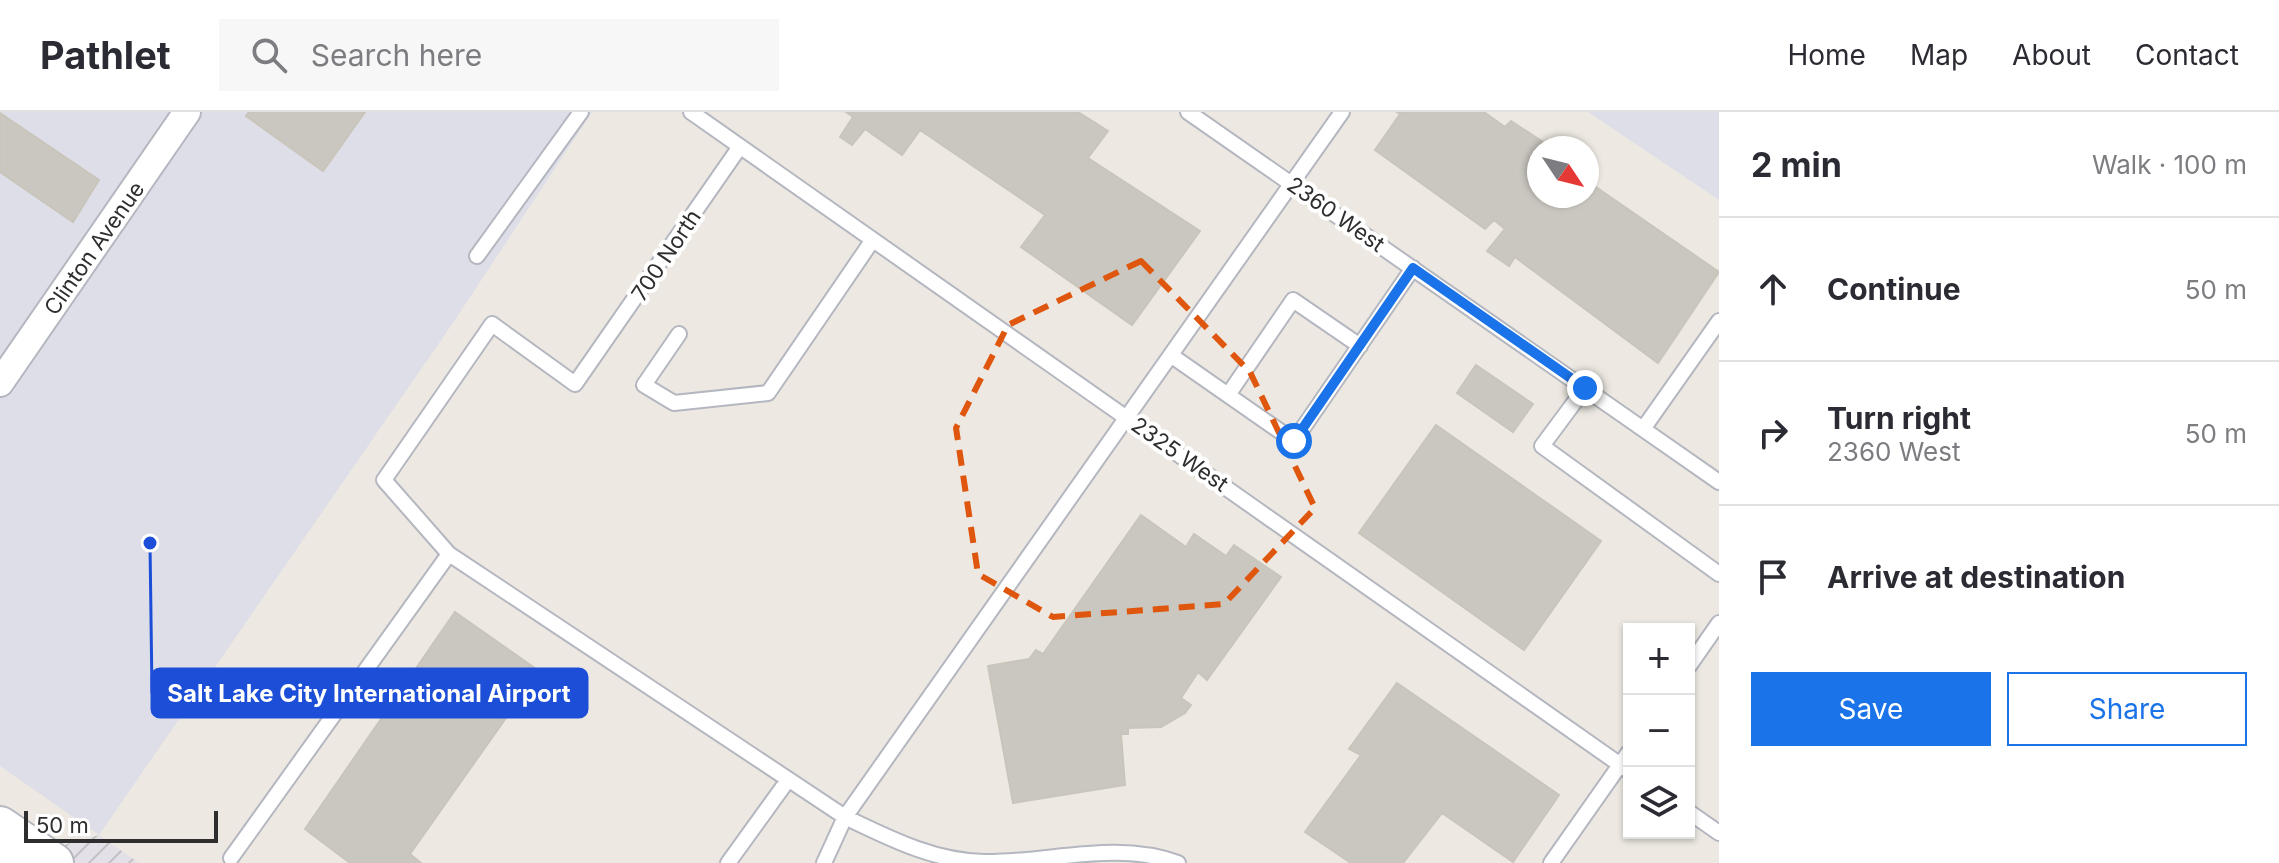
<!DOCTYPE html>
<html lang="en">
<head>
<meta charset="utf-8">
<style>
  :root { --surface:#fff; --page:#f7f7f7; --text:#2b2b33; --muted:#7c7c81; --line:#e1e1e2; --accent:#1a73e8 }
  body { margin:0; font-family:Inter,sans-serif; background:var(--page); color:var(--text) }
  .controls { position:absolute; right:24px; bottom:24px; display:grid; overflow:hidden; border-radius:0px; box-shadow:0 2px 6px #0004 }
  .controls button { width:72px; height:72px; display:grid; place-items:center; padding:0; border:0; border-bottom:2px solid var(--line); background:var(--surface); color:var(--text); font:40px sans-serif }
  .compass { position:absolute; left:1527px; top:24px; width:72px; height:72px; border-radius:50%; background:var(--surface); box-shadow:0 2px 6px #0004; rotate:125deg }
  .scale { position:absolute; left:24px; bottom:20px; width:194px; box-sizing:border-box; padding-left:8px; border:4px solid #2e2e2e; border-top:0; font-size:22px; line-height:28px; white-space:nowrap; color:#2e2e2e; -webkit-text-stroke:6px #fff; paint-order:stroke }
  .stop { position:absolute; width:24px; height:24px; margin:-18px; border:6px solid #1a73e8; border-radius:50%; background:#fff }
  .stop.end { background:#1a73e8; border-color:#fff; box-shadow:0 2px 8px #0008 }
  .list { margin:0; padding:0; list-style:none }
  h2 { display:flex; justify-content:space-between; align-items:center; height:104px; margin:0; padding:0 32px; font-size:34px }
  h2 small { font-size:26px; font-weight:400; color:var(--muted) }
  .list li { display:grid; grid-template-columns:52px 1fr auto; gap:24px; align-items:center; box-sizing:border-box; height:144px; padding:0 32px; border-top:2px solid var(--line) }
  .list b { display:block; font-size:30px; white-space:nowrap }
  .list p { margin:0; font-size:26px; white-space:nowrap; color:var(--muted) }
  .list em { font-size:26px; font-style:normal; color:var(--muted) }
  .actions { display:flex; gap:16px; padding:24px 32px }
  .actions a { flex:1; padding:18px 0; border:2px solid var(--accent); border-radius:0px; text-align:center; font-size:28px; color:var(--accent) }
  .actions .main { background:var(--accent); color:#fff }
  .icon { flex:none; width:44px; height:44px; fill:none; stroke:currentColor; stroke-width:2; stroke-linecap:round; stroke-linejoin:round }
  .map { position:relative; flex:none; width:1719px; height:751px; overflow:hidden }
  header { display:flex; align-items:center; gap:48px; box-sizing:border-box; height:112px; padding:0 40px; background:var(--surface); border-bottom:2px solid var(--line) }
  header strong { font-size:38px }
  nav { display:flex; gap:44px; margin-inline-start:auto; font-size:28px }
  .search { width:560px; height:72px; background:var(--page); display:flex; align-items:center; gap:20px; box-sizing:border-box; padding:0 28px; border-radius:0px; color:var(--muted); font-size:30px }
  main { display:flex }
  aside { flex:1; background:var(--surface) }
  .map>svg:first-child { display:block }
  .industrial { fill:url(#industrial-furrows) }
  .airport { fill:#dddee7 }
  .building { fill:#cac7c0; stroke:#c9c5bb; stroke-width:2 }
  .lines { fill:none; stroke-linecap:round; stroke-linejoin:round }
  .lane-casing { stroke:#b5b7c0; stroke-width:18 }
  .street-casing { stroke:#b5b7c0; stroke-width:30 }
  .secondary-casing { stroke:#b5b7c0; stroke-width:42 }
  .lane { stroke:#fff; stroke-width:14 }
  .street { stroke:#fff; stroke-width:26 }
  .secondary { stroke:#fff; stroke-width:38 }
  .route { stroke:#1a73e8; stroke-width:10 }
  .marked { fill:none; stroke:#df570e; stroke-width:6; stroke-dasharray:16 10; stroke-linejoin:round }
  .labels { text-anchor:middle; dominant-baseline:central; stroke-width:8; stroke-linejoin:round; paint-order:stroke }
  .street-label { font-size:22px; fill:#2e2e2e; stroke:#fff }
  .leader { fill:none; stroke:#1d4ed8; stroke-width:3 }
  .callout-dot { fill:#1d4ed8; stroke:#fff; stroke-width:3 }
  .callout { fill:#1d4ed8; stroke:#1d4ed8; stroke-width:3 }
  .callout-label { font-size:24px; text-anchor:middle; font-weight:bold; fill:#fff }
</style>
</head>
<body>
<header>
<strong>Pathlet</strong>
<div class="search"><svg class="icon" aria-label="search" viewBox="0 0 24 24"><circle cx="10" cy="10" r="6"/><path d="M15 15l6 6"/></svg>Search here</div>
<nav><a>Home</a><a>Map</a><a>About</a><a>Contact</a></nav>
</header>
<main>
<div class="map">
<svg width="1719" height="751" viewBox="0 0 1719 751">
  <defs>
    <pattern id="industrial-furrows" width="10" height="10" patternUnits="userSpaceOnUse" patternTransform="scale(2)"><rect width="10" height="10" fill="#e3e1e7"/><path d="M-1 1l2-2M0 10L10 0M9 11l2-2" fill="none" stroke="#c3c1c6"/></pattern>
  </defs>
  <rect width="100%" height="100%" fill="#ede9e2"/>
  <path class="industrial" d="M99 723 139 751H0Z"/>
  <path class="airport" d="M0 0H592L455 208 99 723 0 654Z
    M1588 0H1719V88Z"/>
  <path class="building" d="M249 0H365L323 59 246 4Z
    M846 0H1078L1108 19 1088 46 1200 119 1132 213 1021 135 1045 103 920 18 902 43 865 17 852 33 840 25 853 5Z
    M1397 0H1484L1505 15 1511 9 1552 36H1539V84H1587V69L1719 160 1658 251 1515 145 1509 154 1487 139 1505 117 1494 108 1485 117 1375 38 1400 2Z
    M0 1 99 68 73 110 0 60Z
    M1476 253 1533 292 1513 320 1457 281Z
    M1436 313 1601 429 1524 538 1359 421Z
    M1141 403 1186 435 1194 422 1226 444 1234 433 1281 465 1207 568 1198 560 1181 586 1191 593 1185 601 1161 615 1128 616V622H1121L1125 673 1013 691 988 554 1029 547 1036 538 1043 542Z
    M455 500 539 559 410 742 421 751H350L305 717Z
    M1397 571 1559 683 1513 750 1442 701 1403 751H1351L1305 720 1361 643 1349 637Z"/>
  <g class="lines">
    <g class="lane-casing">
      <path id="lane" d="M691 0 1629 659
        M1188 0 1719 370
        M477 144 581 0
        M679 222 644 273 674 291 768 281 872 129
        M1172 244 1294 329 1413 156
        M1585 276 1542 334 1719 462
        M1228 283 1293 188 1360 234
        M1643 317 1719 209
        M449 442 384 368 492 212 575 272 739 36
        M1689 554 1719 511
        M1689 700 1719 721
        M231 746 449 442 845 705C889 726 933 749 984 750 1049 751 1115 728 1178 751
        M728 751 788 668
        M824 751 845 705 1342 0
        M1551 751 1629 640"/>
    </g>
    <g class="street-casing">
      <path id="street" d="M0 271 187 0"/>
    </g>
    <g class="secondary-casing">
      <path id="secondary" d="M0 714 54 751
        M0 749 2 751"/>
    </g>
    <use href="#lane" class="lane"/>
    <use href="#street" class="street"/>
    <use href="#secondary" class="secondary"/>
  </g>
  <g class="lines">
    <path class="route" d="M1294 329 1413 156 1585 276"/>
  </g>
  <path class="marked" d="M1141 149 1250 260 1315 396 1224 492 1053 505 978 462 956 316 1008 213Z"/>
  <g class="labels">
    <g class="street-label">
      <text transform="translate(1336 102) rotate(35)">2360 West</text>
      <text transform="translate(94 136) rotate(-55)">Clinton Avenue</text>
      <text transform="translate(666 143) rotate(-56)">700 North</text>
      <text transform="translate(1180 342) rotate(35)">2325 West</text>
    </g>
  </g>
  <path class="leader" d="M150 431L152 581"/>
  <circle class="callout-dot" cx="150" cy="431" r="8"/>
  <rect class="callout" x="152" y="557" width="435" height="48" rx="8"/>
  <g class="callout-label">
    <text x="369" y="590">Salt Lake City International Airport</text>
  </g>
</svg>
<div class="controls">
<button>+</button>
<button>−</button>
<button><svg class="icon" aria-label="layers" viewBox="0 0 24 24"><path d="M12 4l9 5-9 5-9-5zM3 14l9 5 9-5"/></svg></button>
</div>
<svg class="compass" viewBox="-18 -18 36 36"><path d="M0-13l5 13h-10z" fill="#e53935"/><path d="M0 13l5-13h-10z" fill="#7c7c81"/></svg>
<div class="scale">50 m</div>
<div class="stop" style="left:1294px;top:329px"></div>
<div class="stop end" style="left:1585px;top:276px"></div>
</div>
<aside>
<h2>2 min<small>Walk · 100 m</small></h2>
<ul class="list">
<li><svg class="icon" aria-label="ahead" viewBox="0 0 24 24"><path d="M12 20V5M6 11l6-6 6 6"/></svg><div><b>Continue</b></div><em>50 m</em></li>
<li><svg class="icon" aria-label="right" viewBox="0 0 24 24"><path d="M7 20v-9h11M14 6l5 5-5 5"/></svg><div><b>Turn right</b><p>2360 West</p></div><em>50 m</em></li>
<li><svg class="icon" aria-label="arrive" viewBox="0 0 24 24"><path d="M6 21V4h12l-3 4 3 4H6"/></svg><div><b>Arrive at destination</b></div></li>
</ul>
<div class="actions"><a class="main">Save</a><a>Share</a></div>
</aside>
</main>
</body>
</html>
